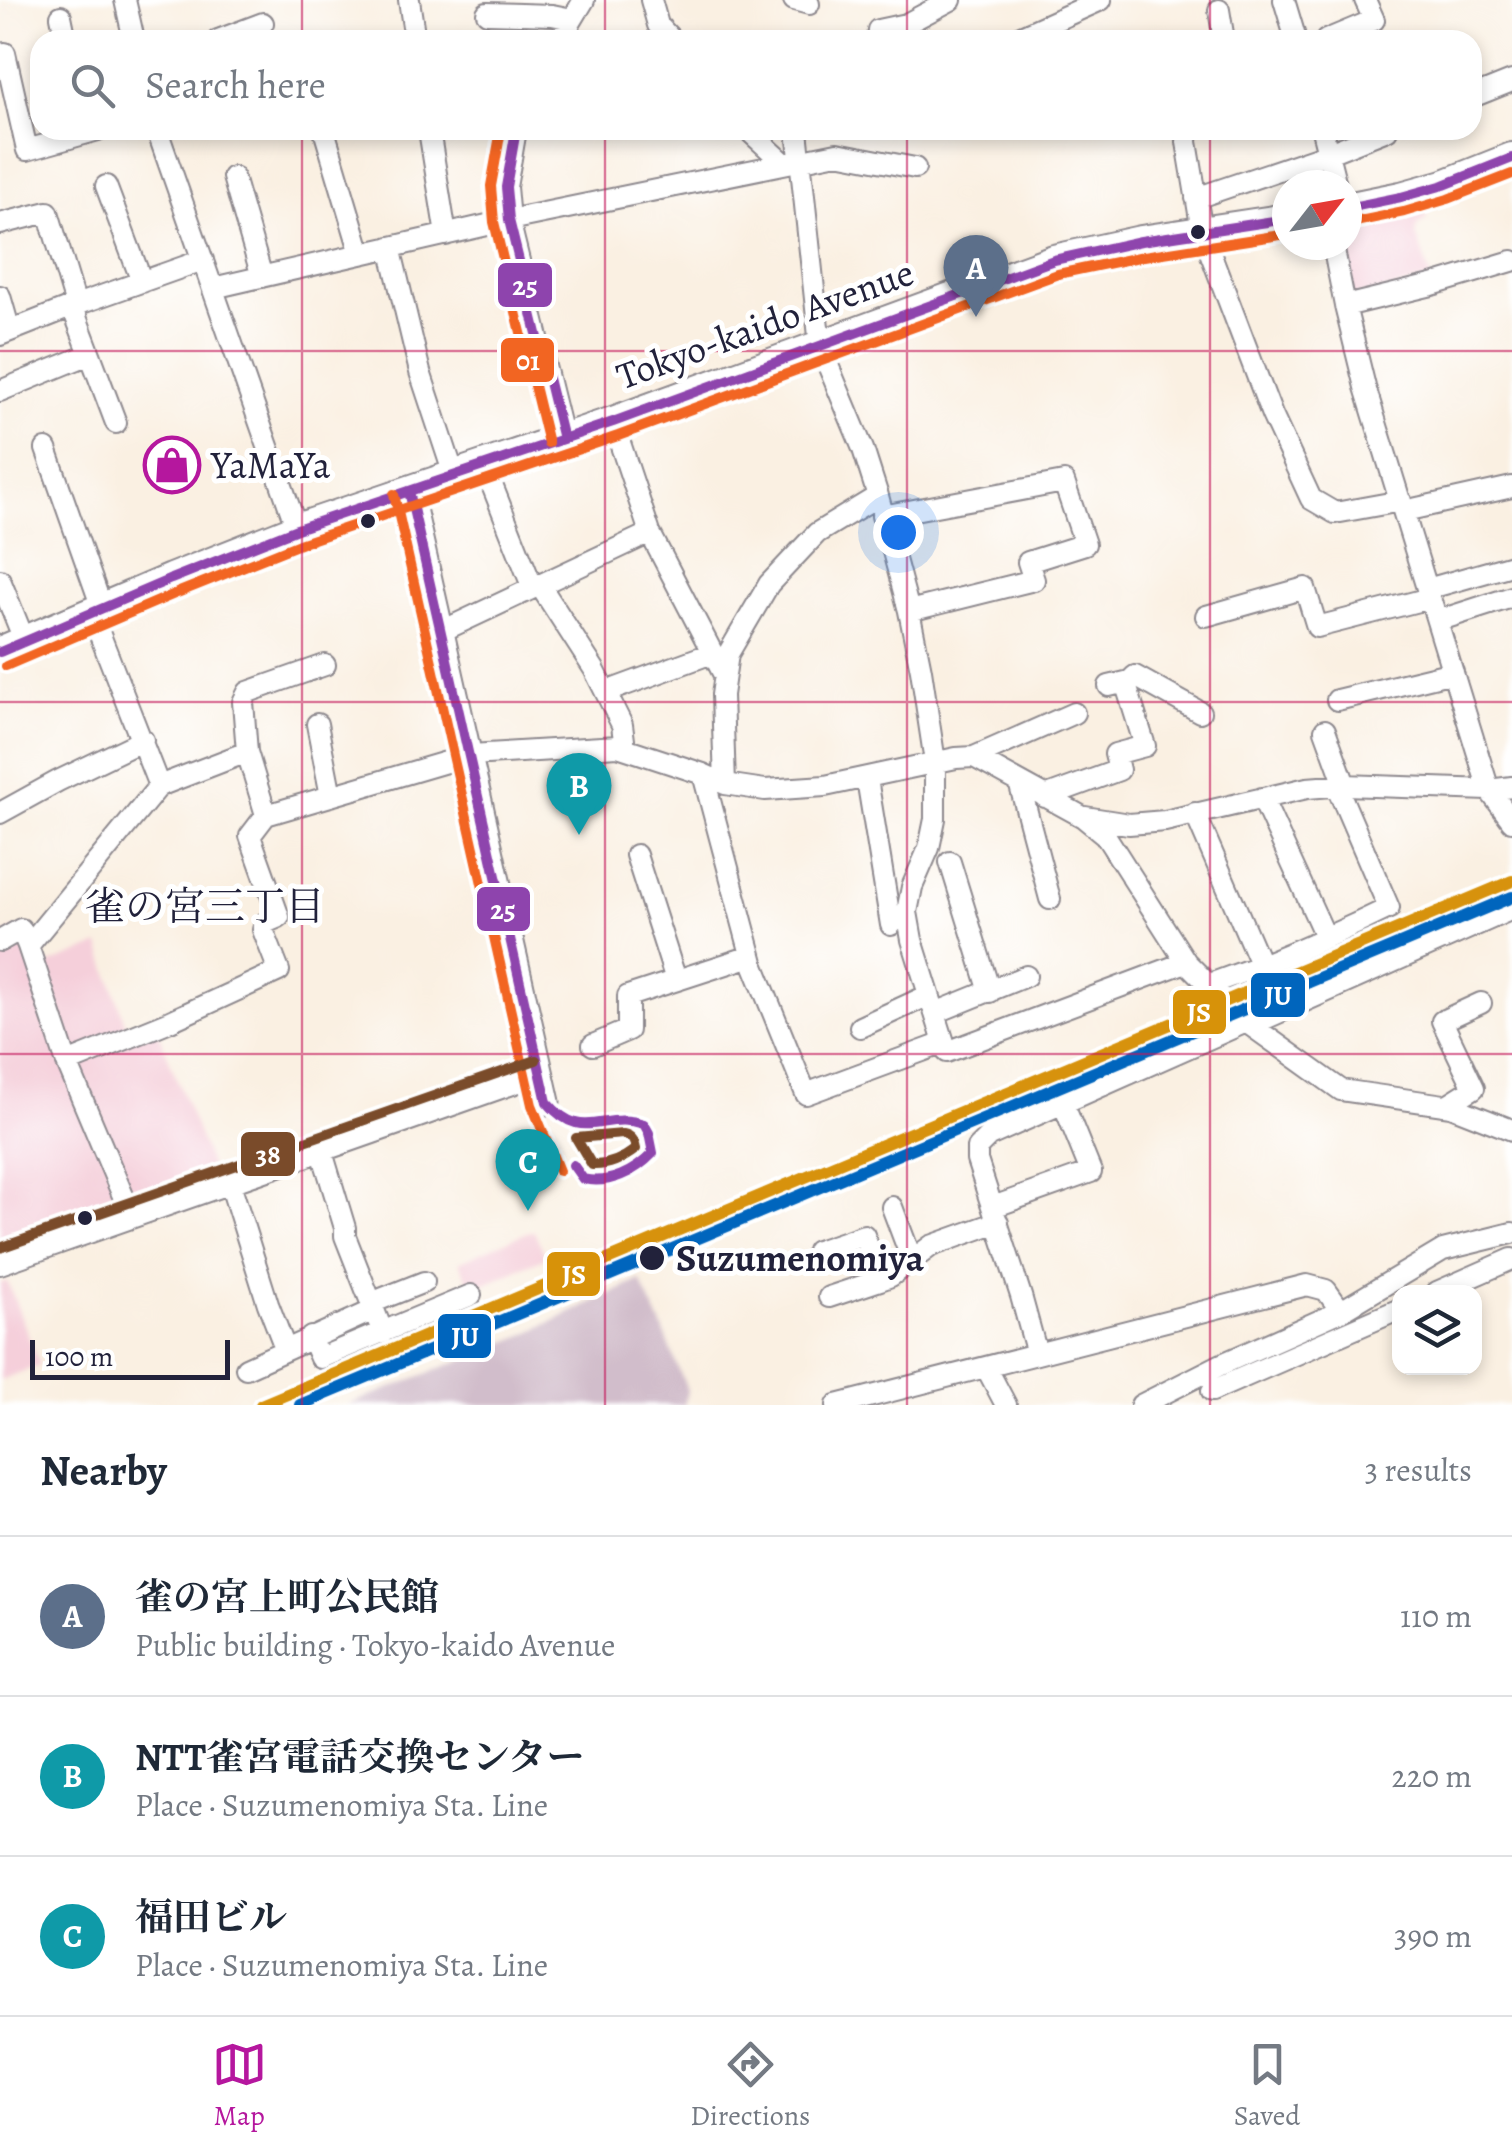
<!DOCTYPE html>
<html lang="en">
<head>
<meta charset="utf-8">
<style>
  :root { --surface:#fff; --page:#f2f2f3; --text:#1f2937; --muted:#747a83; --line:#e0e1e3; --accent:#b5179e }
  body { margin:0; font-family:Alegreya,"Noto Serif JP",serif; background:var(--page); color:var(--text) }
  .controls { position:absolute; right:30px; bottom:30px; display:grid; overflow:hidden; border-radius:20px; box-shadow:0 5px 15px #0003 }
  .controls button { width:90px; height:90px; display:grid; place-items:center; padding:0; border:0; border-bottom:2px solid var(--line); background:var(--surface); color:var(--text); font:50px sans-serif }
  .compass { position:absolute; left:1272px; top:170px; width:90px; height:90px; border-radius:50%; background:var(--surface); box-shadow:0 5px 15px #0003; rotate:59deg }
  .scale { position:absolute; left:30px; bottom:25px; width:200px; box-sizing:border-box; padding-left:10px; border:5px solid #22223b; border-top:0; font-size:28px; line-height:35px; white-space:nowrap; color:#22223b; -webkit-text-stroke:8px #fff; paint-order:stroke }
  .you { position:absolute; left:898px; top:532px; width:35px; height:35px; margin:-25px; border:8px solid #fff; border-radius:50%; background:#1a73e8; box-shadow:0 0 0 15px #1a73e833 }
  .badge { display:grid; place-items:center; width:65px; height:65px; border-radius:50%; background:var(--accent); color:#fff; font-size:32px; font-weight:700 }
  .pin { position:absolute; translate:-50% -82px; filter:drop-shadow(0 2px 5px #0008) }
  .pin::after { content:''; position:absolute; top:52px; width:35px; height:30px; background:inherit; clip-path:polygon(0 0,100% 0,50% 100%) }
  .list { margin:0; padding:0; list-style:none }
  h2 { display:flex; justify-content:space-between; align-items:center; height:130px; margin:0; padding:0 40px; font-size:42px }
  h2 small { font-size:32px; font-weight:400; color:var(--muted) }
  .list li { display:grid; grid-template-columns:65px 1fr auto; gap:30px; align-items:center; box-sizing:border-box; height:160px; padding:0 40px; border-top:2px solid var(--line) }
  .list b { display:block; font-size:38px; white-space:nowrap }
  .list p { margin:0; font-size:32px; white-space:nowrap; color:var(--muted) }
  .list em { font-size:32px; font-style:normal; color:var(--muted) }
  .icon { flex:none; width:55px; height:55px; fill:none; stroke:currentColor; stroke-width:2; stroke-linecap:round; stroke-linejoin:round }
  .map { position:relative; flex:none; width:1512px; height:1405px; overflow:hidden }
  .search { position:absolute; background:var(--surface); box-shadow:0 5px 15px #0003; left:30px; right:30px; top:30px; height:110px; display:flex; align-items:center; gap:25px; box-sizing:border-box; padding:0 35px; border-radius:30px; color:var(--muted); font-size:38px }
  .sheet { height:610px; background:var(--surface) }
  nav { display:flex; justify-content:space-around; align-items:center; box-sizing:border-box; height:140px; border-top:2px solid var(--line); background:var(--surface); font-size:28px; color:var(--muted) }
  nav a { display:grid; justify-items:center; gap:5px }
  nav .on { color:var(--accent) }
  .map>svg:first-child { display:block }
  .built { fill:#f5cfda }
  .industrial { fill:#d1bdcb }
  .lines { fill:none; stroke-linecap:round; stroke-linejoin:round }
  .minor-casing { stroke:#8e898e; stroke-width:24 }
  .major-casing { stroke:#8e898e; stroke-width:29 }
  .highway-casing { stroke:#8e898e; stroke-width:34 }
  .minor { stroke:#fff; stroke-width:20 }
  .major { stroke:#fff; stroke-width:25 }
  .highway { stroke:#fff; stroke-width:30 }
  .bus-1-casing { stroke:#fff; stroke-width:18 }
  .bus-2-casing { stroke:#fff; stroke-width:18 }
  .bus-3-casing { stroke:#fff; stroke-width:18 }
  .bus-1 { stroke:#8e44ad; stroke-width:10 }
  .bus-2 { stroke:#f26522; stroke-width:10 }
  .bus-3 { stroke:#7a4b2a; stroke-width:10 }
  .rail-1-casing { stroke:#fff; stroke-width:20 }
  .rail-2-casing { stroke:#fff; stroke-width:20 }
  .rail-1 { stroke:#d79209; stroke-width:12 }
  .rail-2 { stroke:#0065bd; stroke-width:12 }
  .grid { fill:none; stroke:#c2185b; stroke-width:2.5; stroke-opacity:0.55 }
  .bus-dot { fill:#22223b; stroke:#fff; stroke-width:4 }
  .labels { text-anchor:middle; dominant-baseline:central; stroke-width:10; stroke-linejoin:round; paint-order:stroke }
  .street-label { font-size:38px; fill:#22223b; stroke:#fff }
  .poi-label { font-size:38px; fill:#22223b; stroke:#fff; text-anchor:start }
  .stop-label { font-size:38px; font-weight:bold; fill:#22223b; stroke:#fff; text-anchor:start }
  .neighbourhood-label { font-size:40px; fill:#22223b; stroke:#fff }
  .line-badge { stroke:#fff; stroke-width:4 }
  .badge-label { font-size:28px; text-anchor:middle; font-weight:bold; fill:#fff }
</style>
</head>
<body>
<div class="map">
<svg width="1512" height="1405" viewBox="0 0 1512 1405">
  <rect width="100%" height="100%" fill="#fff"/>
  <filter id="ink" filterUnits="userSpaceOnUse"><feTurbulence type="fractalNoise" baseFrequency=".01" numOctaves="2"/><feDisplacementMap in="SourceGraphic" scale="20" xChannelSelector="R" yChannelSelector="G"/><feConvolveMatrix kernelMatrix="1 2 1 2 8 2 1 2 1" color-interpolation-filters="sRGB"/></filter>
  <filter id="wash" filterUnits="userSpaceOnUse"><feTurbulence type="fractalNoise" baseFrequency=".0048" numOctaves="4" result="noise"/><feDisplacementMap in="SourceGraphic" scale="40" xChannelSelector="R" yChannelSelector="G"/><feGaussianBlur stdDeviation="2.25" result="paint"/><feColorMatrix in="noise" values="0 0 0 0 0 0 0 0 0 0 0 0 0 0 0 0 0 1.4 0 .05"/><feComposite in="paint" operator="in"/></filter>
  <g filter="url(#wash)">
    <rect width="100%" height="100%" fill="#faf0e2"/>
    <path class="built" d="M1421 203 1427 219 1417 225 1416 234 1431 279 1349 299 1343 245H1347V214Z
      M14 929 42 967 100 945 127 1030 154 1020 214 1176 0 1246V937Z
      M534 1231 546 1257 472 1289 459 1262 527 1232Z
      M7 1281 40 1365 0 1380V1284Z"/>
    <path class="industrial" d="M640 1280 661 1324 687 1390 684 1405H348L524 1335Z"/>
  </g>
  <g filter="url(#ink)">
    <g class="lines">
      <g class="minor-casing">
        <path id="minor" d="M125 0 134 40
          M409 0 415 40
          M651 0 658 25 672 40
          M794 0 809 4
          M1284 0 1296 40
          M1219 10 1224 40
          M487 13 552 15 572 19
          M61 16 66 40
          M218 40 263 23
          M560 40 584 0
          M877 40 878 30 906 24 951 0
          M1012 40 1101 0
          M1326 40 1374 20 1365 0
          M0 54 5 53 27 150 98 130
          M1472 97 1512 81
          M157 130 297 529
          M324 130 361 254
          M429 130 446 235
          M516 130 506 187 509 220 563 439
          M748 130 784 163
          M797 130 820 346 863 449 878 496 909 611 921 670 935 762V819L929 848 912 887 907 912 912 940 947 1052 1186 962
          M1188 130 1187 142 1202 231 1272 415 1311 499 1335 513 1401 501
          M1322 130 1336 185
          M233 177 262 277
          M106 186 142 282
          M1196 198 1329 153 1387 130
          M0 224 48 212 76 305V317L116 423
          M1333 245 1345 306 1365 387 1489 790 1512 821
          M390 247 420 372 454 475
          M213 288 509 220 837 153 915 168
          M0 296 10 331
          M1345 306 1432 285 1512 261
          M0 335 76 305 203 260
          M0 391 90 354
          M613 422 650 533 724 675
          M46 449 102 608
          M484 465 532 586
          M1404 511 1512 487
          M882 516 1064 482 1085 544 1028 562 1034 580 909 611
          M0 580 25 642
          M539 584 594 669 622 725 625 748
          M1427 589 1512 565
          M91 612 159 786
          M1206 616 1305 588 1317 627 1430 598
          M1437 621 1512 597
          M442 631 650 533
          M1109 686 1130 681 1135 676 1200 712
          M606 692 712 653
          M1337 700 1453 672
          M317 724 331 796
          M1325 730 1345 785
          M247 752 243 702 248 692 325 665
          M974 757 1074 713
          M703 774 754 966 806 1094 944 1043
          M867 779 891 925
          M1019 782 1050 899
          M725 784 722 695 728 654 769 584 817 533 878 496
          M1045 797 1119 770 1115 754 1145 746 1125 682
          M1262 798 1326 938
          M0 813 58 781 143 740
          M1195 813 1261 966
          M1085 817 1129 824 1165 821 1307 788 1345 785 1489 790 1512 787
          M636 855 676 980
          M950 862 990 992
          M0 941 21 929 28 946 159 786 247 752 266 815 470 755 618 746 703 774 725 784 765 790 825 786 956 758 974 757 1083 817 1105 835 1186 962 1246 1022 1341 1090 1451 1106 1512 1130
          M28 946 67 1063 132 1217
          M1210 984C1272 962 1330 937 1389 908L1337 787
          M935 1013 1026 976
          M1251 1025 1512 909
          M860 1027 929 995
          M593 1045 628 1030V996L751 956
          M67 1063 168 1022 279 971 263 930 265 923 279 917 250 836 266 815
          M1447 1105 1474 1088 1442 1021 1481 1003
          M322 1152 345 1228V1236L383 1333
          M230 1183 268 1304 285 1348
          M892 1207 912 1260
          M993 1207 1091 1172 1063 1103
          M817 1251 864 1235 880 1280 891 1276 931 1246 998 1222
          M0 1264 541 1074
          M1437 1292 1512 1259
          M829 1297 880 1280
          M371 1303 424 1282
          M311 1337 320 1358 471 1295
          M1037 1354 1021 1296 977 1160V1148L989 1136 1246 1022
          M986 1367 1006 1405
          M246 1368 374 1310
          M1212 1391 1400 1309
          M837 1405 1307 1285 1326 1290 1341 1311
          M1141 1405 1220 1365 1341 1311 1443 1250 1512 1233"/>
      </g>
      <g class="major-casing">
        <path id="major" d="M409 491 547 1102"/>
      </g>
      <g class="highway-casing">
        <path id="highway" d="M1347 208 1401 197 1444 185 1512 158
          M0 652 171 579 297 529 613 422 1054 260 1141 241 1287 219"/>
      </g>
      <use href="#minor" class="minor"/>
      <use href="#major" class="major"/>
      <use href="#highway" class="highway"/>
      <g class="bus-1-casing">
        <path id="bus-1" d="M516 130 506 187 509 220 563 439
          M1347 208 1401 197 1444 185 1512 158
          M409 491 547 1102C583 1145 602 1110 644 1124L649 1133 653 1153C635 1172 609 1185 583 1179L573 1165
          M0 652 171 579 297 529 613 422 1054 260 1141 241 1287 219"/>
      </g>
      <g class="bus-2-casing">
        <path id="bus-2" d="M501 130 491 186 494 222 548 443
          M1350 223 1404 212 1448 199 1512 174
          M394 494 532 1105 559 1171
          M6 666 177 593 302 543 618 436 1058 274 1144 256 1287 234"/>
      </g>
      <g class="bus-3-casing">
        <path id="bus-3" d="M623 1134C632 1136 634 1140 636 1149 623 1159 609 1166 592 1165L576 1138Z
          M0 1248 536 1060"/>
      </g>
      <use href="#bus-1" class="bus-1"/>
      <use href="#bus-2" class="bus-2"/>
      <use href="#bus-3" class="bus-3"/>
      <g class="rail-1-casing">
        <path id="rail-1" d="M261 1405 1512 881"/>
      </g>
      <g class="rail-2-casing">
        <path id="rail-2" d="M300 1405 1512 897"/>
      </g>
      <use href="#rail-1" class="rail-1"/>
      <use href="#rail-2" class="rail-2"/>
    </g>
  </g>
  <path class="grid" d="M302 0V40M605 0V40M907 0V40M1210 0V40M302 130V1405M605 130V1405M907 130V1405M1210 130V1405M0 351H1512M0 702H1512M0 1054H1512"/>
  <defs>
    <g id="shop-ring" transform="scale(2.875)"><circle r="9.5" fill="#fff" stroke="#b5179e" stroke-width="1.5"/><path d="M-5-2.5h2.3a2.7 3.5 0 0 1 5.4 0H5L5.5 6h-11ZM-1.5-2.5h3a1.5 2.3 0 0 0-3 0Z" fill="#b5179e"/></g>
  </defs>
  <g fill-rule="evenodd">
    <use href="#shop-ring" x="172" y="465"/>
  </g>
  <g class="bus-dot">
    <circle cx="1198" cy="232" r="9"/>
    <circle cx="368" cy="521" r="9"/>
    <circle cx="85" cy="1218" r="9"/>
    <circle cx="652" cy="1258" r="14"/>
  </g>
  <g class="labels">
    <g class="street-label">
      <text transform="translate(765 324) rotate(-20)">Tokyo-kaido Avenue</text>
    </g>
    <g class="poi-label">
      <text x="211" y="465">YaMaYa</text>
    </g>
    <g class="stop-label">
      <text x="676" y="1258">Suzumenomiya</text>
    </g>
    <g class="neighbourhood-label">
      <text x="205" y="906">雀の宮三丁目</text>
    </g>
  </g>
  <g class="line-badge">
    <rect x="496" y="261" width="58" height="48" rx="10" fill="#8e44ad"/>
    <rect x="499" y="336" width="57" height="48" rx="10" fill="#f26522"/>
    <rect x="475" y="885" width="57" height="48" rx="10" fill="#8e44ad"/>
    <rect x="1249" y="971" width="58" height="48" rx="10" fill="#0065bd"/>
    <rect x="1171" y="988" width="57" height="48" rx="10" fill="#d79209"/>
    <rect x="239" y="1130" width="58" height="48" rx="10" fill="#7a4b2a"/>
    <rect x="545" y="1250" width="57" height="48" rx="10" fill="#d79209"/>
    <rect x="436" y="1312" width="57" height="48" rx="10" fill="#0065bd"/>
  </g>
  <g class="badge-label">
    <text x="525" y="295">25</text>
    <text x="528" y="370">01</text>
    <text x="503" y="919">25</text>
    <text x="1278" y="1005">JU</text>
    <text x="1199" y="1022">JS</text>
    <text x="268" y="1164">38</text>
    <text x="574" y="1284">JS</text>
    <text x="465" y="1346">JU</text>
  </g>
</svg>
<div class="controls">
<button><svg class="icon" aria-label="layers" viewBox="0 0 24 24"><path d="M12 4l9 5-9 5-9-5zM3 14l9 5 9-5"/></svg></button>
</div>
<svg class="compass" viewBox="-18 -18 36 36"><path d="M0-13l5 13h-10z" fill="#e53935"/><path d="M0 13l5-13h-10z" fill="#747a83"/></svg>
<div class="scale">100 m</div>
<div class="you"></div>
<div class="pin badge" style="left:976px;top:317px;background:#5c6f8a">A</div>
<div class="pin badge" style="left:579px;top:835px;background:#0f9aa8">B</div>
<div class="pin badge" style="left:528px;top:1211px;background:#0f9aa8">C</div>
<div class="search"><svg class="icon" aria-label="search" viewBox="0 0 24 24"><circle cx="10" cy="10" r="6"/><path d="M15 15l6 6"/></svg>Search here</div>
</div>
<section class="sheet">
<h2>Nearby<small>3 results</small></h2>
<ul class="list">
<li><span class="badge" style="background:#5c6f8a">A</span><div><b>雀の宮上町公民館</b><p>Public building · Tokyo-kaido Avenue</p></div><em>110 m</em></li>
<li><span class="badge" style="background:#0f9aa8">B</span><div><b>NTT雀宮電話交換センター</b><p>Place · Suzumenomiya Sta. Line</p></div><em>220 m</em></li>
<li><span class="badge" style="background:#0f9aa8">C</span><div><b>福田ビル</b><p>Place · Suzumenomiya Sta. Line</p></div><em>390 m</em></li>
</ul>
</section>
<nav>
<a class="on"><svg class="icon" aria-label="map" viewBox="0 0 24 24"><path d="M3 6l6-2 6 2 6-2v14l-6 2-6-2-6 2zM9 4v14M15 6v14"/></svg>Map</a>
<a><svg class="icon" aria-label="directions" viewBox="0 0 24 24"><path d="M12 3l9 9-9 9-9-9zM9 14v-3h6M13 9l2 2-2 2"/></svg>Directions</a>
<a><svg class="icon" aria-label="saved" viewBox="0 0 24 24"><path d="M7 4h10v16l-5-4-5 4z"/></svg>Saved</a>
</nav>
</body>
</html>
